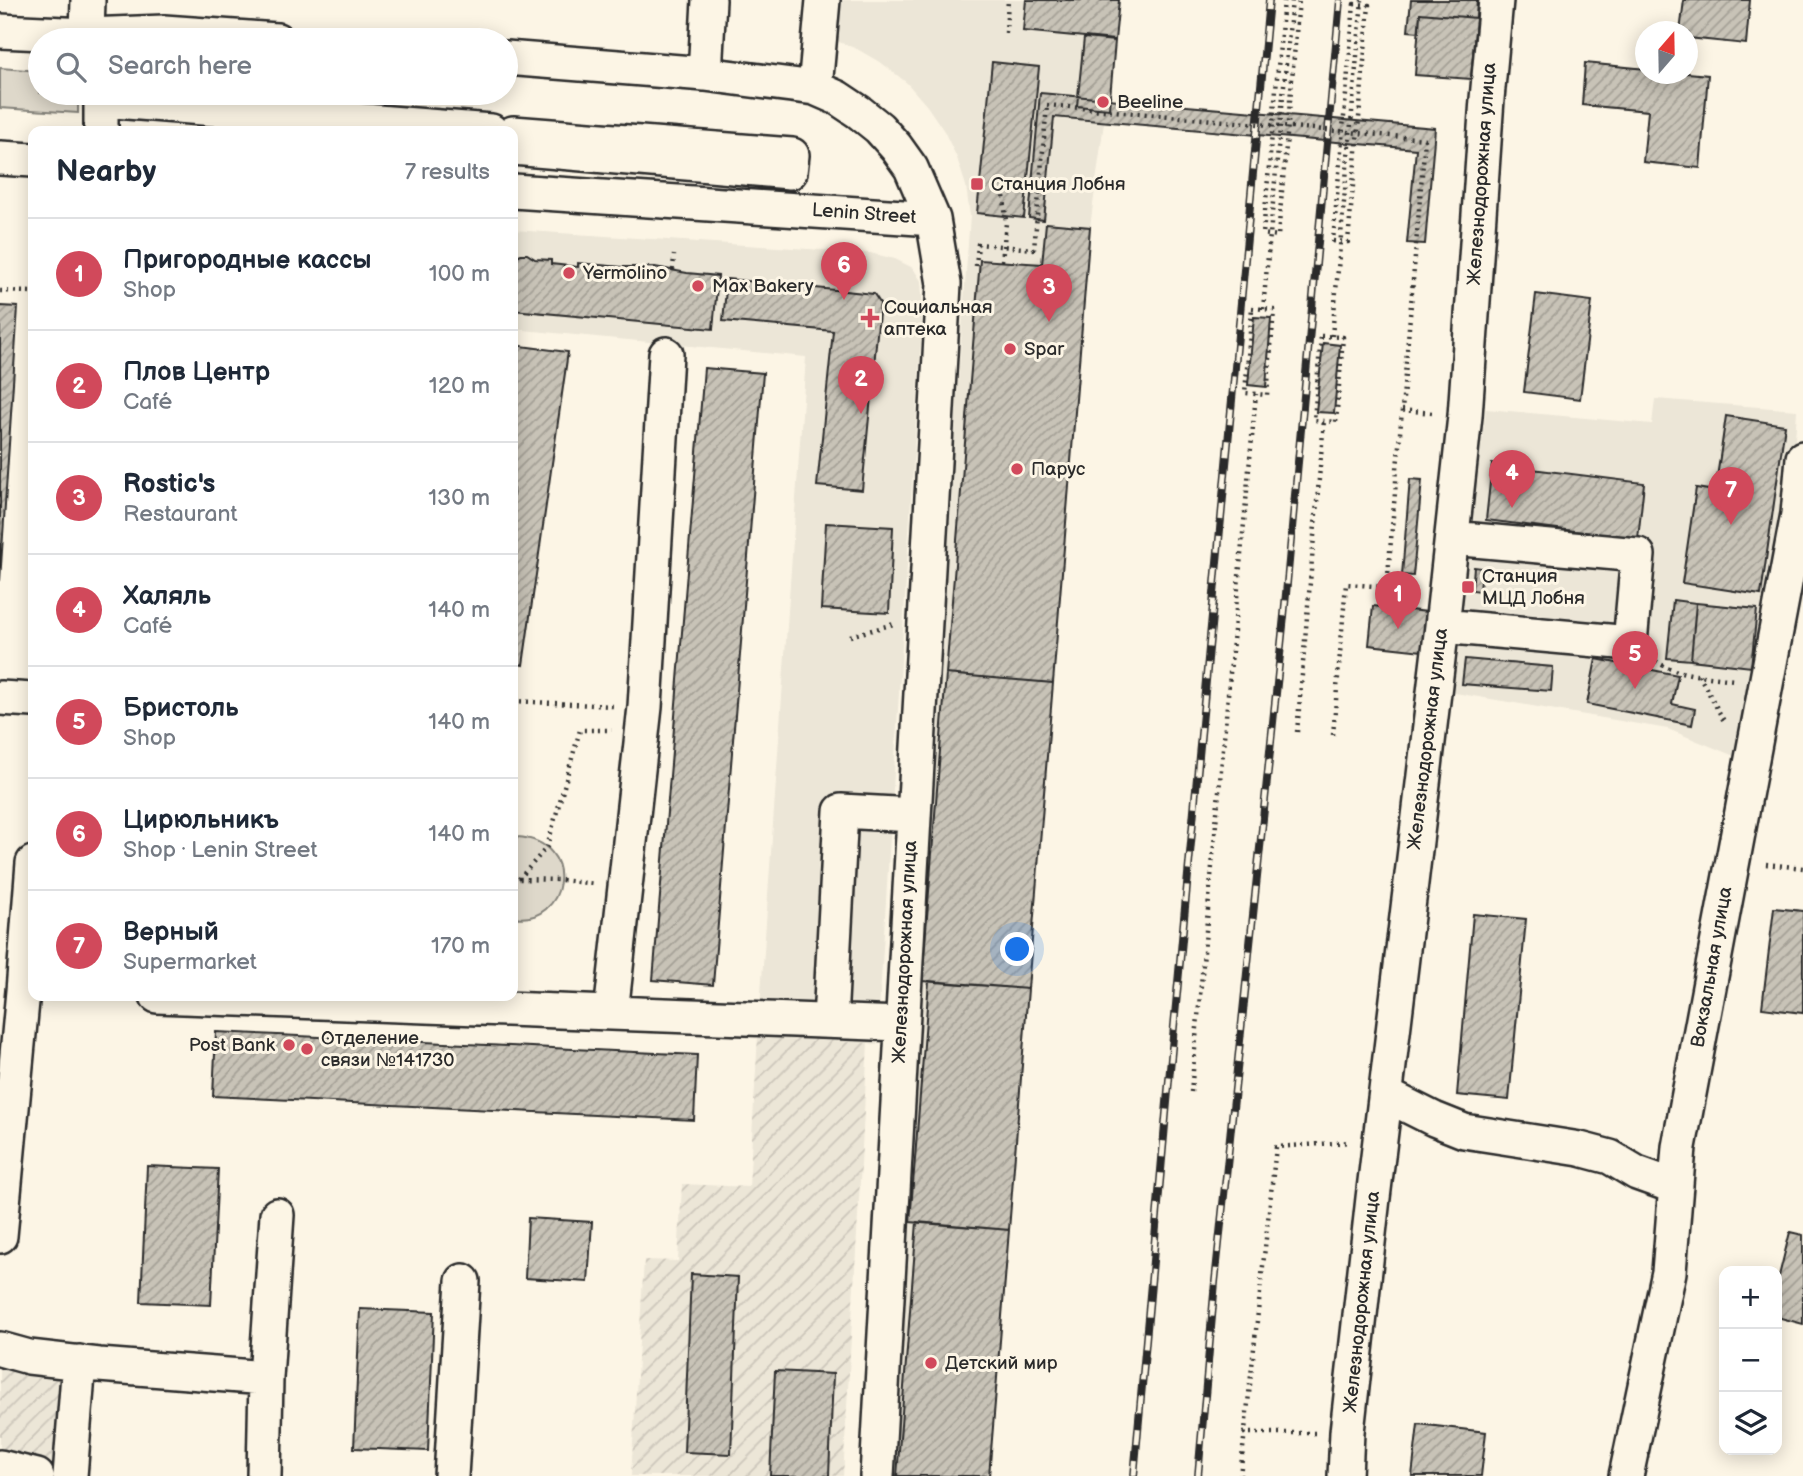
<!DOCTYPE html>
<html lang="en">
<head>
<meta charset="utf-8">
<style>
  :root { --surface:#fff; --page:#f6f6f7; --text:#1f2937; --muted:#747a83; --line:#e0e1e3; --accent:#d1495b }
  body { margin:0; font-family:"Balsamiq Sans",sans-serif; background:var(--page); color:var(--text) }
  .controls { position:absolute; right:21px; bottom:21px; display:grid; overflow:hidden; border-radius:14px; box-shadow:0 4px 18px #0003 }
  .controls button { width:63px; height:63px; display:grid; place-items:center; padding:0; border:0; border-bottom:2px solid var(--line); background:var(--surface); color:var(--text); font:35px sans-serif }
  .compass { position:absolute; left:1635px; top:21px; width:63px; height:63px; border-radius:50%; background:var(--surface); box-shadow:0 4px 18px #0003; rotate:20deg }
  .you { position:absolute; left:1018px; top:950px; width:24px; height:24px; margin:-18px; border:5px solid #fff; border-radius:50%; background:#1a73e8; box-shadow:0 0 0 10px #1a73e833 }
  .badge { display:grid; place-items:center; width:46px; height:46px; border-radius:50%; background:var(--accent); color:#fff; font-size:23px; font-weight:700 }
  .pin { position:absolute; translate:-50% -58px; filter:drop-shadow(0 2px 4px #0008) }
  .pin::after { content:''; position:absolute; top:37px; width:24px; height:21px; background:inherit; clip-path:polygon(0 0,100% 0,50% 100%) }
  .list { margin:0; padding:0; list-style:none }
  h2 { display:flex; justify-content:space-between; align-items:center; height:91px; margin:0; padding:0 28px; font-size:30px }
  h2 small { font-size:23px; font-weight:400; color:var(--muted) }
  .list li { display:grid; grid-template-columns:46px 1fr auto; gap:21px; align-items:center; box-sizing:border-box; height:112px; padding:0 28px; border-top:2px solid var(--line) }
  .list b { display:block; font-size:26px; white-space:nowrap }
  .list p { margin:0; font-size:23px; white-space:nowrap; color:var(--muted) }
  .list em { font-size:23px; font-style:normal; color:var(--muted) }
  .icon { flex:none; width:38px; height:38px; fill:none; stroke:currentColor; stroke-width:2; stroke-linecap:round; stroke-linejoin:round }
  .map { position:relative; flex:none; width:1803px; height:1476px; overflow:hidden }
  .search { position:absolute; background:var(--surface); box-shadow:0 4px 18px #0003; left:28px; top:28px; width:490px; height:77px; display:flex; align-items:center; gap:18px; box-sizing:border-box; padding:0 24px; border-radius:38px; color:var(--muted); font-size:26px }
  .panel { position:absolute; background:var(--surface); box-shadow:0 4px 18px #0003; left:28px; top:126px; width:490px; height:875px; border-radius:14px }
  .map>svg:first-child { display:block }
  .built { fill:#ece6d7 }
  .industrial { fill:url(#industrial-furrows) }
  .green { fill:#ded8ca; stroke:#84827a; stroke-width:2 }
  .building { fill:url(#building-hatch); stroke:#2b2b2b; stroke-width:2 }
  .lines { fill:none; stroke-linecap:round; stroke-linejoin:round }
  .minor-casing { stroke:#2b2b2b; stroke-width:38 }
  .path { stroke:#2b2b2b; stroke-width:4.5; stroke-dasharray:2 5; stroke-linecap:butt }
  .minor { stroke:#fcf5e5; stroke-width:33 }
  .rail-casing { stroke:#2b2b2b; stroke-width:8 }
  .rail { stroke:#fcf5e5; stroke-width:5; stroke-dasharray:16; stroke-linecap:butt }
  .path-bridge { stroke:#2b2b2b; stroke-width:4.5; stroke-dasharray:2 5; stroke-linecap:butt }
  .poi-dot { fill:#d1495b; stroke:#fcf5e5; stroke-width:2.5 }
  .labels { text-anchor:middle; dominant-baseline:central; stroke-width:6; stroke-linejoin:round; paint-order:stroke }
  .poi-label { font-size:19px; fill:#2b2b2b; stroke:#fcf5e5; text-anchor:start }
  .street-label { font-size:19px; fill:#2b2b2b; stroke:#fcf5e5 }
</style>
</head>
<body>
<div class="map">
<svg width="1803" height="1476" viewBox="0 0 1803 1476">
  <defs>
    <pattern id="industrial-furrows" width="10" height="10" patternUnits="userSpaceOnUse" patternTransform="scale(1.75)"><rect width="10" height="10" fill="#ece6d7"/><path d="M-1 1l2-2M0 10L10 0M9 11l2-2" fill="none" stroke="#cbc5b9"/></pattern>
    <pattern id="building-hatch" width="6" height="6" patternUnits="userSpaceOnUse" patternTransform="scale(1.75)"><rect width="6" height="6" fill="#c8c3b7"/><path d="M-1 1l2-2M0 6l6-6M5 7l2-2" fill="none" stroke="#a39f95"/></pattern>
  </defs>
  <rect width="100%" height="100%" fill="#fcf5e5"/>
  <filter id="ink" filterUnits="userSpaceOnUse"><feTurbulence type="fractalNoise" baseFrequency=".0143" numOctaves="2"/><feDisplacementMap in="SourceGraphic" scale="14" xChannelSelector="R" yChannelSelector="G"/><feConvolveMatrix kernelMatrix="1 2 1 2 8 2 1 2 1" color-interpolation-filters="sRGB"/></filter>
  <g filter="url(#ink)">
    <path class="built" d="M811 0H1119L1115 40 1090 227 989 1476H889L914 994 970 216 966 186 957 158 944 131 927 106 907 83 883 64 857 49 829 38Z
      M513 230 870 253 895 259 913 268 921 281 923 309 877 1045 868 1043 758 1036 806 357 513 329Z
      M1655 399 1797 410 1786 578 1744 760 1668 729 1449 692 1486 409 1652 424Z"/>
    <path class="industrial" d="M758 1036 868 1043 843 1476H631L644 1260 678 1261 682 1184 749 1187Z
      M0 1362 94 1372 90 1476H0Z"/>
    <path class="green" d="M0 68 40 71V93H78V113L0 108Z
      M517 837C583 841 567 927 513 917V838Z"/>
    <path class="building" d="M1026 0H1119L1115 40 1023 31Z
      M1411 0H1477L1476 18 1420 13 1419 32 1408 31Z
      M1684 0H1750L1746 44 1688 38V32H1680Z
      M1420 13 1476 18 1471 79 1415 75Z
      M1084 38 1115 41 1109 109 1077 106Z
      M992 62 1039 67 1024 218 977 213Z
      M1585 63 1646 69V74L1688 73 1708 75 1700 168 1643 162 1648 111 1582 105Z
      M1040 93 1435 128 1425 244 1407 243 1416 149 1054 117 1044 220 1029 218Z
      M1046 223 1090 227 1053 683 946 674 980 260 1042 264Z
      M521 254H527L535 259 551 260V264L578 267V263L622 267H655L687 273 718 276 713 329 513 310 516 275 513 271V263L517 256Z
      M727 279 874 294 880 303 862 490 817 486 833 331 723 321Z
      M1536 294 1592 301 1580 399 1524 392Z
      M0 306 18 307 0 581Z
      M1254 317 1271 318 1266 387 1248 385Z
      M1323 343 1340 345 1334 413 1316 412Z
      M513 345 568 352 523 665 513 663Z
      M704 368 763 373 713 985 653 980Z
      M1726 416 1785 425 1761 595 1682 583 1696 488 1715 491Z
      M1492 464 1644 483 1638 539 1486 520Z
      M1410 479 1422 480 1413 576 1402 575Z
      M826 523 893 527 889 613 821 609Z
      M1474 567 1482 568 1480 591 1472 590Z
      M1673 600 1696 603 1691 660 1667 658Z
      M1696 603 1757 609 1751 667 1691 660Z
      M1373 606 1427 612 1422 651 1369 645Z
      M1465 659 1553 667 1551 691 1462 684Z
      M1596 659 1678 675 1672 704 1695 709 1692 725 1587 704Z
      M946 674 1053 683 1028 989 922 981Z
      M1774 908 1803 911V1013L1762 1008Z
      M1473 914 1526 919 1509 1100 1457 1095Z
      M929 981 1028 989 1009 1230 910 1222Z
      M216 1032 697 1055 694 1120 213 1096Z
      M147 1166 218 1169 211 1305 141 1302Z
      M528 1218 592 1222 588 1282 525 1278Z
      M917 1222 1009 1230 989 1476H897Z
      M1790 1232 1803 1235V1324L1777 1317V1284Z
      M691 1274 738 1277 731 1454 684 1452Z
      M360 1309 434 1312 428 1451 354 1448Z
      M775 1371 833 1374 829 1476H770Z
      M1418 1424 1486 1432 1481 1476H1412Z"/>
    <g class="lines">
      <g class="minor-casing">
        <path id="minor" d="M88 0 87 35 89 40
          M0 31 87 35 164 32 277 40
          M506 58 705 74 815 88 838 98 859 112 879 128 896 147 911 168 933 219 944 284 877 1476
          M705 74 709 0
          M815 88 823 0
          M102 100 491 131
          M101 131V93
          M513 133 792 155 790 172 513 148
          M0 158 33 160
          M513 191 933 219
          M666 354 645 707 611 1013 901 1024
          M1442 626 1630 643 1638 555 1452 538
          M0 698 33 700
          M157 996 611 1013
          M830 1021 841 811 913 815
          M1386 1095 1434 1119 1464 1131 1580 1149 1610 1157 1637 1173 1676 1187
          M0 1236 23 991 33 863
          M0 1349 29 1357 99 1365 266 1378 264 1476
          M266 1378 277 1215
          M0 1467 37 1476
          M70 1476 79 1362
          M451 1476 463 1281
          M1345 1476 1347 1432 1373 1198 1442 626 1465 416 1487 99 1496 0
          M1626 1476 1669 1272 1679 1147 1798 514 1803 458"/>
      </g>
      <path class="path" d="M1284 0 1263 234 1278 236 1299 0
        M1354 4 1369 5 1348 242 1333 241Z
        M1006 33 1008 0
        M1002 261 1006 223 1004 195
        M976 266 978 244 1034 249 1047 105
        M673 270 674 255
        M0 291 33 292
        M1252 308 1274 310 1267 395 1245 393Z
        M1263 309 1292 0
        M1321 336 1343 337 1336 422 1314 420Z
        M1332 336 1362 0
        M1402 410 1433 413
        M1387 587 1425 139
        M850 636 894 624
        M1656 661C1675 675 1711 677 1735 680
        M1699 675 1725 723
        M513 701 613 706
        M1297 732 1324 421
        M1333 735 1346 584 1414 589
        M1766 864 1803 868
        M519 879 547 847 580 730H612
        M513 881 519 879 561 880 595 884
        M1191 1092 1256 394
        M1243 1433H1315
        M1240 1476 1276 1147 1350 1142"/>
      <use href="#minor" class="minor"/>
      <g class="rail-casing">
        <path id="rail" d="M1134 1476 1168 1091 1269 0
          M1198 1476 1215 1282 1284 616 1340 0"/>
      </g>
      <use href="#rail" class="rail"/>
      <path class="path-bridge" d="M1047 105 1425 139"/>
    </g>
  </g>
  <g class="poi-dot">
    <circle cx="1103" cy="102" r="7"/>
    <rect x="970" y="177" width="14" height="14" rx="3.5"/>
    <circle cx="569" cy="273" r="7"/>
    <circle cx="698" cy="286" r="7"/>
    <path d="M866.5 307.5h7v7h7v7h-7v7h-7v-7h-7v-7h7z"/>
    <circle cx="1010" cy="349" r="7"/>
    <circle cx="1017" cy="469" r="7"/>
    <rect x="1461" y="580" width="14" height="14" rx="3.5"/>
    <circle cx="289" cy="1045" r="7"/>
    <circle cx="307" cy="1049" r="7"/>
    <circle cx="931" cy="1363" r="7"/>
  </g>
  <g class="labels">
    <g class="poi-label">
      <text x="1117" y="102">Beeline</text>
      <text x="991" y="184">Станция Лобня</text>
      <text x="583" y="273">Yermolino</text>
      <text x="712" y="286">Max Bakery</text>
      <text x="884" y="307">Социальная<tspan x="884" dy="22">аптека</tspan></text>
      <text x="1024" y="349">Spar</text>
      <text x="1031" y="469">Парус</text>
      <text x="1482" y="576">Станция<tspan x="1482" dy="22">МЦД Лобня</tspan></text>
      <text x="321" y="1038">Отделение<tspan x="321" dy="22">связи №141730</tspan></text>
      <text x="275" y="1045" text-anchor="end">Post Bank</text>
      <text x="945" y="1363">Детский мир</text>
    </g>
    <g class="street-label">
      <text transform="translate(1482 174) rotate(-86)">Железнодорожная улица</text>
      <text transform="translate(864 214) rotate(4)">Lenin Street</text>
      <text transform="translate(1428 739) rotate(-83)">Железнодорожная улица</text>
      <text transform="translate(905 952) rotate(-87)">Железнодорожная улица</text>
      <text transform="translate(1712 967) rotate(-80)">Вокзальная улица</text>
      <text transform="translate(1362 1302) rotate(-84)">Железнодорожная улица</text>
    </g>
  </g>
</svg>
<div class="controls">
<button>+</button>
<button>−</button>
<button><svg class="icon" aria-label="layers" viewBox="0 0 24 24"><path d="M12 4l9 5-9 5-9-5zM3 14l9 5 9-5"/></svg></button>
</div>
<svg class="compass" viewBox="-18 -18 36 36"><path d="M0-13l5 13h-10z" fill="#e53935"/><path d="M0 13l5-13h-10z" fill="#747a83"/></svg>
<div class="you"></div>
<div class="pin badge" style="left:1398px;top:629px">1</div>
<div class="pin badge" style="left:861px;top:414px">2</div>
<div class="pin badge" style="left:1049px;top:322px">3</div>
<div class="pin badge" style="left:1512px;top:508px">4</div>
<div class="pin badge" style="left:1635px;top:689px">5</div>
<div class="pin badge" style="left:844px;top:300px">6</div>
<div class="pin badge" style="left:1731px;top:525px">7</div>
<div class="search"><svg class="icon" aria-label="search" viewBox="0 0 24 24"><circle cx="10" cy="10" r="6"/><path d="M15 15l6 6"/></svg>Search here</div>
<section class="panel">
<h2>Nearby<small>7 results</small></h2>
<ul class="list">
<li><span class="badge">1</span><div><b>Пригородные кассы</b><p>Shop</p></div><em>100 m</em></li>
<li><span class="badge">2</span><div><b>Плов Центр</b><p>Café</p></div><em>120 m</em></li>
<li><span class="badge">3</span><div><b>Rostic's</b><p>Restaurant</p></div><em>130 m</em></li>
<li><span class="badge">4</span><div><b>Халяль</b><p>Café</p></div><em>140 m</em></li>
<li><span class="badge">5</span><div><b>Бристоль</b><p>Shop</p></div><em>140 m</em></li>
<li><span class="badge">6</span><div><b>Цирюльникъ</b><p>Shop · Lenin Street</p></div><em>140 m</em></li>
<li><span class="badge">7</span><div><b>Верный</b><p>Supermarket</p></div><em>170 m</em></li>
</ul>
</section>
</div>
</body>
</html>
